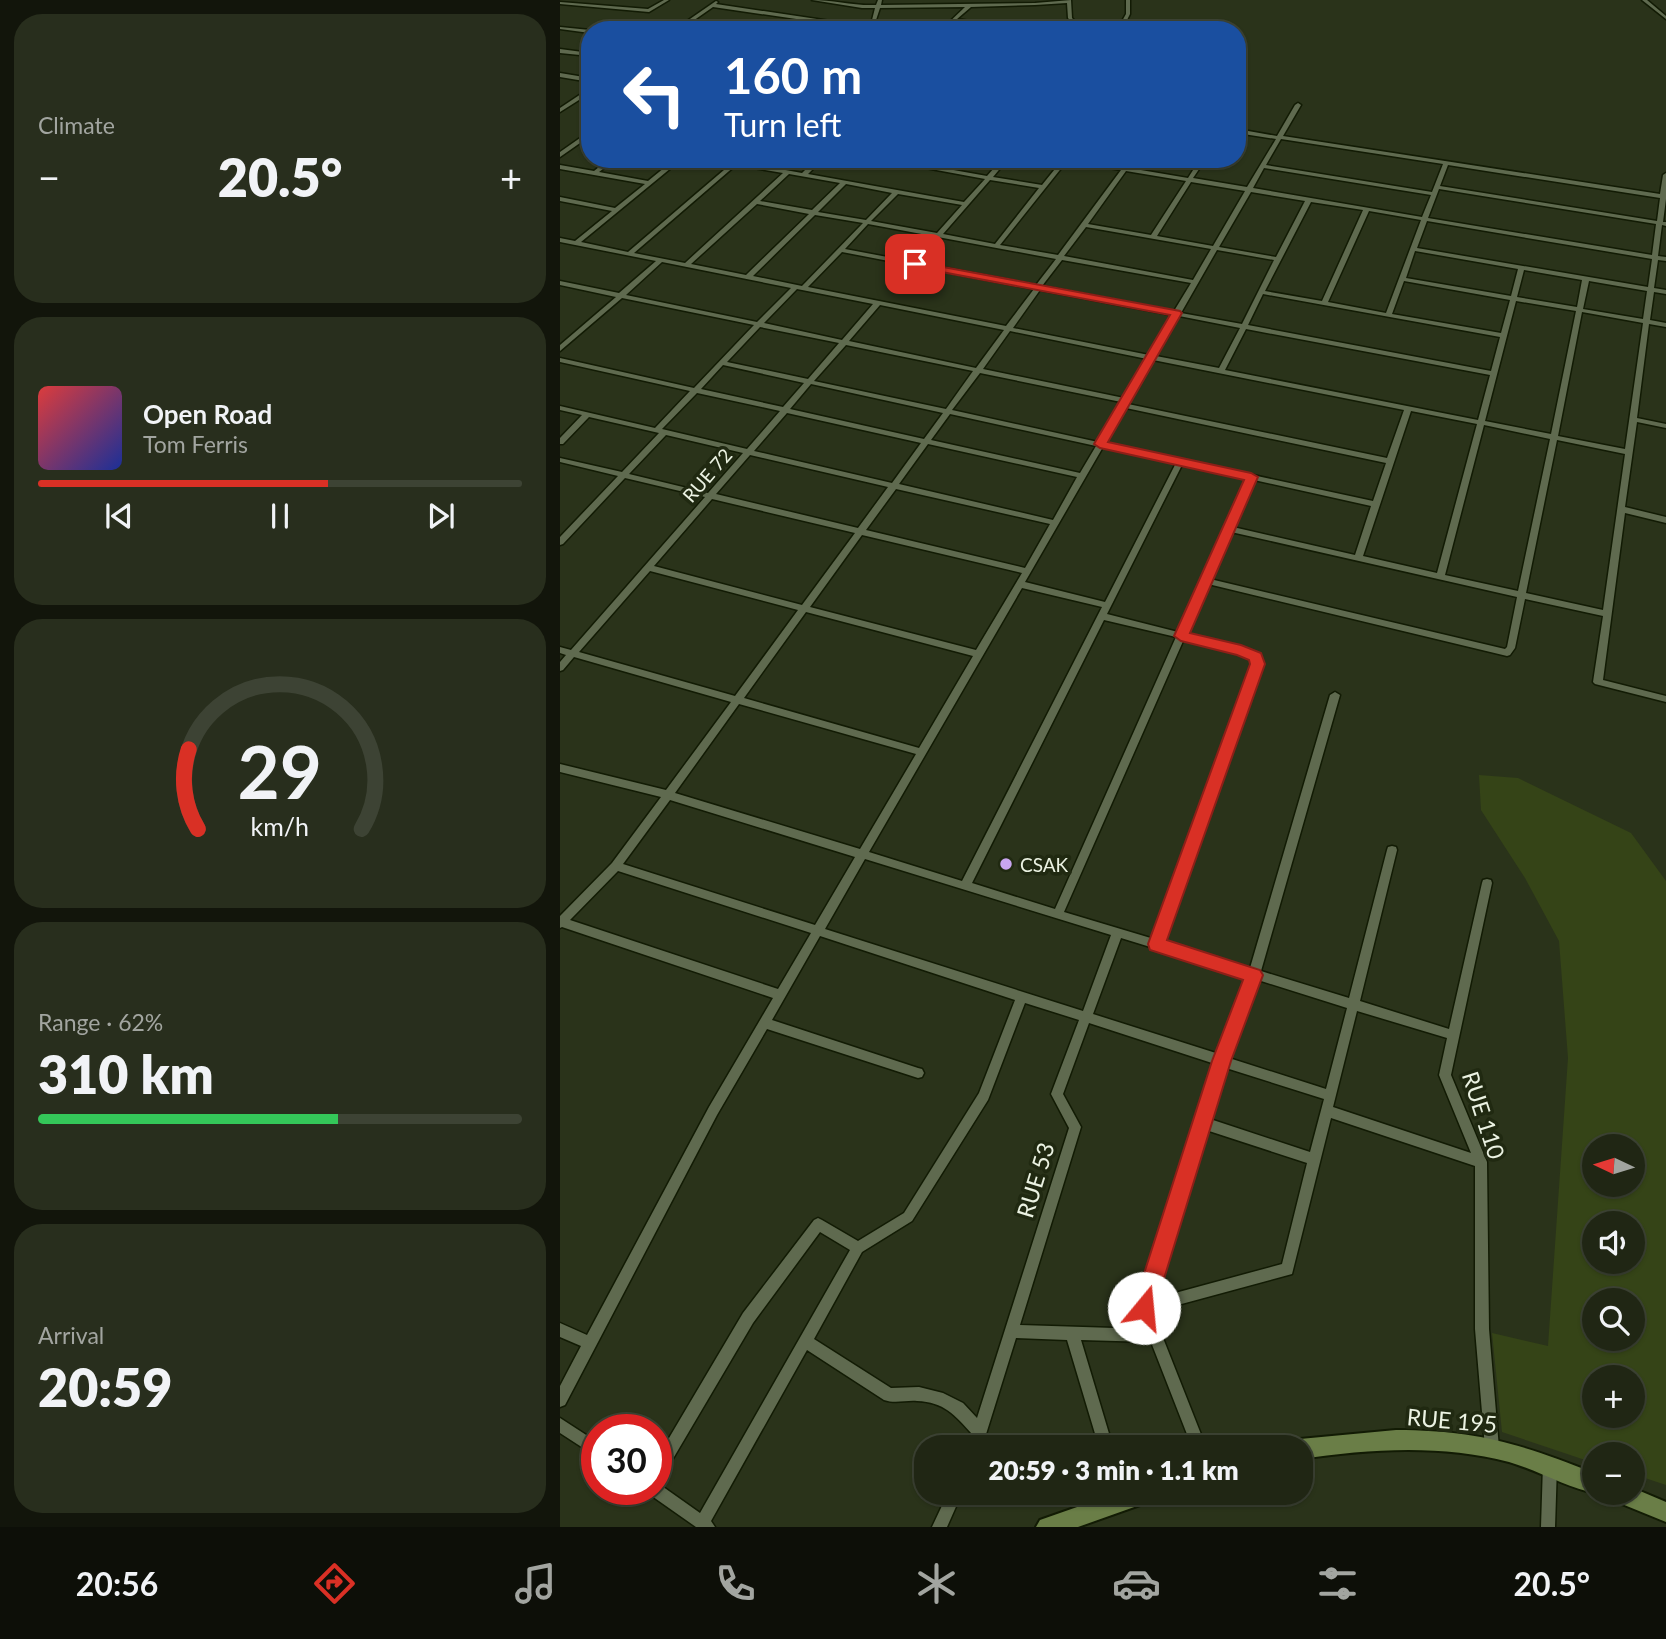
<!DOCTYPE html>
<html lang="en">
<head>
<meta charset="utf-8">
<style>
  body { margin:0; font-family:Lato,sans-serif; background:#282e1d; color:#f1f3f6; height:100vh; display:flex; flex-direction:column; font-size:26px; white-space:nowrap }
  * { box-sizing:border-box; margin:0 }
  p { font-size:23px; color:#a2a5a0 }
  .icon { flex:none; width:38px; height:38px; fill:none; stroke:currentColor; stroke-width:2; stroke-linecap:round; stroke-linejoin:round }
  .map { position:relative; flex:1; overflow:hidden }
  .side { display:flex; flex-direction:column; gap:14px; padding:14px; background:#12150b; width:560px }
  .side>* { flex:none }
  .banner { position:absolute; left:21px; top:21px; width:665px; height:147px; border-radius:28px; box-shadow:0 2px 5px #0004,0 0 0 2px #3d4334; background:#1a4fa0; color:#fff; overflow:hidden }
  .needle { width:46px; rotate:274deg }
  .tools { position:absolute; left:1022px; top:1134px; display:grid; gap:14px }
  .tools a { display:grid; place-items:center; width:63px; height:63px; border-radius:50%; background:#202614; box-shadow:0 2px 5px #0004,0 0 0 2px #3d4334; font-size:35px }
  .speed { position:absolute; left:21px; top:1414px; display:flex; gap:14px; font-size:35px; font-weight:700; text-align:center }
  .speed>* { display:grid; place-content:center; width:91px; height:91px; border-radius:50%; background:#202614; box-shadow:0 2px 5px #0004,0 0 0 2px #3d4334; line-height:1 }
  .speed .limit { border:10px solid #d22; background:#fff; color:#111 }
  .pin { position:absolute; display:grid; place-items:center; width:60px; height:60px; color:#fff; margin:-30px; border-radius:14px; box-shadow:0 4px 10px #0006 }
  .me { position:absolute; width:77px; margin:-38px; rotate:17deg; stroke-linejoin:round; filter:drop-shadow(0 0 5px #0008) }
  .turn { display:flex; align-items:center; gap:24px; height:147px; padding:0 28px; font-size:32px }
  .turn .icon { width:91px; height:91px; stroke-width:2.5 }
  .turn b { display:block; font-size:49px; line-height:60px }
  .big { font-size:52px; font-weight:800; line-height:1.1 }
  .side .widget { flex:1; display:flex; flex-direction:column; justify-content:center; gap:10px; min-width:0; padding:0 24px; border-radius:28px; background:#282e1d }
  .side .dial { align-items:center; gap:0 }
  .dial svg { height:182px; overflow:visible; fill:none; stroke:#3d4334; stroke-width:7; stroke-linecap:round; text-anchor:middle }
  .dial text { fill:#f1f3f6; stroke:none }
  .song { display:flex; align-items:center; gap:21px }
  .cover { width:84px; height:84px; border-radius:10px; background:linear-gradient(135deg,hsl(0 70% 55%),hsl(230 70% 35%)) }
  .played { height:7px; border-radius:4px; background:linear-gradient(90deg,#d93025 60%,#3d4334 60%) }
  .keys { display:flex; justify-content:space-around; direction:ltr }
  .heat { display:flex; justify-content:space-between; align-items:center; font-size:38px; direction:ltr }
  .charge { height:10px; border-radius:5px; background:linear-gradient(90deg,#34c759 62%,#3d4334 0) }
  .trip { position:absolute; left:354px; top:1435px; width:399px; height:70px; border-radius:28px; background:#202614; box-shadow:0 2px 5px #0004,0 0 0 2px #3d4334; font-weight:800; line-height:70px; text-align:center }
  .tabs { display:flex; height:112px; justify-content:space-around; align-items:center; background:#0d0f08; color:#a2a5a0 }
  .tabs .icon { width:49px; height:49px }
  .tabs .active { color:#d93025 }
  .tabs b { font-size:32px; color:#f1f3f6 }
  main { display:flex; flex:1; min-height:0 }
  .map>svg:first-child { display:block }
  .green { fill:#354417; fill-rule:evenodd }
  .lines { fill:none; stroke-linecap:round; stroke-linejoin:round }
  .street-casing { stroke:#121b04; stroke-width:3 }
  .secondary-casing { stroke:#121b04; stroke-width:4 }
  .street { fill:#5f6a4f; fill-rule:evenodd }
  .secondary { fill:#6a7e47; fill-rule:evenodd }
  .route { fill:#d93025; stroke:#8d1f18; stroke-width:2 }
  .poi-dot { fill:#c8a5ef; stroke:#202911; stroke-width:2.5 }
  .labels { text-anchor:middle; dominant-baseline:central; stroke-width:7; stroke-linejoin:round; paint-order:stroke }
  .street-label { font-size:19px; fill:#ebf2e2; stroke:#202911 }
  .poi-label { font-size:19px; fill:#ebf2e2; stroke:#202911; text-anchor:start }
  .near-street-label { font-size:23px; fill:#ebf2e2; stroke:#202911 }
</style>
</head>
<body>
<main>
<section class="side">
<div class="widget"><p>Climate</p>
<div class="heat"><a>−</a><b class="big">20.5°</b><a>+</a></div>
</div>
<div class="widget">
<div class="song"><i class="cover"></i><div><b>Open Road</b><p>Tom Ferris</p></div></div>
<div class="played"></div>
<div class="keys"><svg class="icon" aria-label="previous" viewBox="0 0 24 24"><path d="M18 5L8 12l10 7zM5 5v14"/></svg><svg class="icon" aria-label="pause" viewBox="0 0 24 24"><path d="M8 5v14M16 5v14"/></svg><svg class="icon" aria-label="next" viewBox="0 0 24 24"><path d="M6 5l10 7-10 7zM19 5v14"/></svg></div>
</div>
<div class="widget dial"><svg viewBox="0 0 100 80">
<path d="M14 69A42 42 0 1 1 86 69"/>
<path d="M14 69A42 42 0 0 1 10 34" stroke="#d93025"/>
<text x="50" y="56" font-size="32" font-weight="700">29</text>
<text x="50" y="72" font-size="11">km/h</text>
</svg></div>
<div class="widget"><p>Range · 62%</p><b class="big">310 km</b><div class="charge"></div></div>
<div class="widget"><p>Arrival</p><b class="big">20:59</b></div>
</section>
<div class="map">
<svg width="1106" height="1527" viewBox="0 0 1106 1527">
  <rect width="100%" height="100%" fill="#2a331a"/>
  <path class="green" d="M919,775L958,778L1071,833L1106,881V1485L1073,1474V1454H1034V1463L942,1432L932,1333L988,1346L1008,1058L999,941L965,878L921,810ZM1034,1146H1073V1185H1034ZM1034,1223H1073V1262H1034ZM1034,1300H1073V1339H1034ZM1034,1377H1073V1416H1034Z"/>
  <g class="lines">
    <defs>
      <path id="street" d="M104,0H109L89,12L0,4V2L88,9Z
        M252,0C273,0 294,6 316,5L318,0H322L321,5L475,3L511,0L512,18L523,30H518L508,18L507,3L475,5L411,7L397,19L455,28L457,30L395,22L386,30H381L405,7L320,8L316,20L326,30H312L153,7L120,30H114L156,1L158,2L156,4L317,28L312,20L315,8H302Z
        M566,0H570V14L562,30H557L566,14Z
        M1082,0H1087L1106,16V19Z
        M196,22L208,30H202L195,25L178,26L174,30H169L175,24Z
        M0,27L30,30V33L0,29Z
        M0,49L30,53V56L0,53Z
        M0,73L30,78V82L0,77Z
        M30,88V93L0,112V108Z
        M738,103L741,105L723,136L1100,194L1103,175L1106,173V199L1103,222H1106V226L1102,225L1098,256L1106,257V261L1098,260L1094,288L1106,290V294L1094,292L1090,320L1106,323V327L1089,324L1077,418L1106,424V428L1077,422L1065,507L1106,517V523L1065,513L1043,680L1106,696V702L1035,684L1033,682L1043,616L965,599L955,648L950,655L947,656L648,584L626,634L684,648L698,655L702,664L603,942L690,968L770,695L775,692L780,695L701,971L789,998L827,850L828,847L832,846L836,847L837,850L800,1001L889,1029L922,883L923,880L927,879L931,880L932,883L891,1075L927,1162L929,1329L939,1448L937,1453L932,1455L927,1453L925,1448L915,1329V1166L771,1118L732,1274L592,1312L599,1330L602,1331L604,1336L603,1338L646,1447H632L591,1342L521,1340L553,1447H539L507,1340L456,1338L422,1447H408L412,1434C395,1415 384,1402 357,1401C346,1400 335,1404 324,1400L247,1350L151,1521L155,1527H136L89,1494L87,1489H96V1483L99,1484L140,1513L290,1250L260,1232L193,1323L101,1479L96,1481V1460L183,1313L254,1220L258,1218L262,1220L298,1241L344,1213L419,1093L455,1000L260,936L212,1020L358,1068L362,1069L364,1073L362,1077L358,1078L207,1029L157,1115L5,1405L0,1407V1386L21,1346L0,1337V1323L27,1335L149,1107L213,998L2,927L0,928V916L52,863L101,797L0,772V764L106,790L171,702L14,657L3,670L0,671V662L6,655L0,653V647L11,650L145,497L65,478L3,544L0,545V537L58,476L0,462V458L62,472L99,433L29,417L3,444H0V438L22,415L0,410V406L95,428L130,391L0,362V358L134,388L194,325L62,298L0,351V345L56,297L0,285V281L59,293L96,261L0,242V238L15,241L52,211L0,201V197L55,208L85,184L0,169V165L34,171L49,159H56L39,172L88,181L115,159H122L21,242L68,252L171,164L151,159H165L242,173L256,159H263L248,174L404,202L425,179L317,159H332L427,176L442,159H448L433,177L482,185L503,159H518L563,167L569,159H575L569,168L628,178L640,159H646L633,178L687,187L716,139L677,133V129L717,136L735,105ZM721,139L883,164L872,192L706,165ZM507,161L561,170L498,255L440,245ZM176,165L223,173L125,263L74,253ZM888,165L1100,198L1097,221L880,186ZM704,168L871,195L862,217L693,188ZM566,171L626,181L591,235L528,224ZM229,174L280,183L252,210L200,201ZM430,180L479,188L435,244L383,234ZM631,182L685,191L653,246L597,236ZM286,184L332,193L306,220L258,212ZM879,189L1096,224L1092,255L868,218ZM691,192L745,201L716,257L659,247ZM338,194L402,205L377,233L311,221ZM751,202L803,210L762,301L705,291ZM197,204L249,214L186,275L131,264ZM809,211L861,220L826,313L768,302ZM255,215L303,223L242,286L193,276ZM867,221L1092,259L1088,287L857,248ZM308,224L496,259L476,285L285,249ZM526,227L651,249L633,280L504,256ZM657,250L714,260L682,324L621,313ZM855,251L958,269L951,296L846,278ZM282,252L474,289L446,326L248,287ZM502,260L631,283L614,311L482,286ZM102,262L231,288L197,322L66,295ZM964,270L1022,280L1017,307L957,297ZM844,281L950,300L941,333L832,314ZM1029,281L1087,291L1083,319L1023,309ZM237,289L313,304L282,340L204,323ZM480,290L612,315L589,355L453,328ZM703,294L940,337L931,371L688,325ZM956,301L1016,311L991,434L925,421ZM320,305L444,330L416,368L289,341ZM1022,312L1083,323L1065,449L998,436ZM619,316L680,328L659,368L596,356ZM200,327L279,343L248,379L167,362ZM686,329L930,375L918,420L665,370ZM450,331L587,359L564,398L423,369ZM286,345L413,371L386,409L254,381ZM593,360L844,410L827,458L568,404ZM163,365L244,383L223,407L141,389ZM420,373L561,402L538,442L392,410ZM251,384L383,413L364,439L230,409ZM137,393L220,411L187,449L102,429ZM566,408L826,463L813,501L545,443ZM851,411L917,424L877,573L803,556ZM227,413L361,443L332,483L194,451ZM390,414L536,446L520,473L371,440ZM924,425L990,439L958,591L885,575ZM106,435L183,453L148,493L69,474ZM997,440L1065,454L1043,610L966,593ZM368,444L517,477L493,520L339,484ZM543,447L616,463L545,602L465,582ZM190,455L328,487L298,528L156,494ZM622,465L686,479L618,632L547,614ZM694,480L811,506L795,555L673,527ZM336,489L490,524L465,568L306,530ZM152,499L295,533L242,605L94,566ZM671,532L957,597L947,647L945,649L650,579ZM302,535L462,573L416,650L250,607ZM90,571L238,610L175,696L19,652ZM462,588L542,607L402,881L309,852ZM246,612L413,656L359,748L184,698ZM544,620L616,637L495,909L412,883ZM624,639L679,653L691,659L694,664L594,939L504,912ZM179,704L356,754L300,849L115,793ZM110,800L295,857L255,925L63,864ZM305,859L551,935L523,1011L265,929ZM58,871L251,933L218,989L10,920ZM561,938L688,977L659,1054L533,1014ZM698,980L787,1008L766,1089L669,1058ZM465,1003L519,1020L491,1094L509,1128L417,1418L403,1403L383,1393L359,1387L331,1388L254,1339L302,1252L352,1221L428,1100ZM797,1011L887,1038L879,1075L911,1153L773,1107ZM529,1023L655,1064L577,1308L586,1329L460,1325L521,1127L503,1094ZM666,1068L764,1099L750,1152L650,1119ZM646,1130L747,1163L722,1264L593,1299Z
        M30,131V136L0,157V152Z
        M0,1418L37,1442V1457L0,1433Z
        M990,1458L995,1460L997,1465L995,1527H981L983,1465L985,1460Z
        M388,1493H402L387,1527H372Z"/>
      <path id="secondary" d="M836,1430C915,1430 962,1444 1034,1473L1035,1493C1010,1489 977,1470 949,1462C881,1444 809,1449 740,1459V1447H731L733,1442L740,1439Z
        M1073,1488L1106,1502V1522L1052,1500L1049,1493H1073Z
        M557,1493H597L594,1500L518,1527H476L480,1520Z"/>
    </defs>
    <use href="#street" class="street-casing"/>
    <use href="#secondary" class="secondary-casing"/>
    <use href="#street" class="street"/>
    <use href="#secondary" class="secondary"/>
  </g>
  <path class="route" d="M351,261L620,311L622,313L548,442L691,473L698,477L630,633L681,645L701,653L705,664L607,940L700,970L703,975L671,1061L595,1308L592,1316L584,1319L577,1316L573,1308L652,1061L683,980L590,950L588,944L690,664L689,660L677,655L621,641L614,636L684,480L540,448L534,444L610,315L355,267L350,264Z"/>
  <circle class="poi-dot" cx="446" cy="864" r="7"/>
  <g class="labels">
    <g class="street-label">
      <text transform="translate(147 475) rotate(-49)">RUE 72</text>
    </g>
    <g class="poi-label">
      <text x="460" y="864">CSAK</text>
    </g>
    <g class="near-street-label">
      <text transform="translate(924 1115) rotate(72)">RUE 110</text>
      <text transform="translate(475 1180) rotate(-73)">RUE 53</text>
      <text transform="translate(892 1420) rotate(5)">RUE 195</text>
    </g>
  </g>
</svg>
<div class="tools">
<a><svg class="needle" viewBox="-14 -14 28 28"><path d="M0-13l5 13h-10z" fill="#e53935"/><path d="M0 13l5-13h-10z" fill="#a2a5a0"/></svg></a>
<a><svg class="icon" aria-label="sound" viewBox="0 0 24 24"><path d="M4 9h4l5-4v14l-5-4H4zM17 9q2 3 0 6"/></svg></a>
<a><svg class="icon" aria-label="search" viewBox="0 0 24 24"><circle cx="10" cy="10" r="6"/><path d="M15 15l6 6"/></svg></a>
<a>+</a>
<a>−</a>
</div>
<div class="speed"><div class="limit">30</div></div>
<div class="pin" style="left:355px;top:264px;background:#d93025"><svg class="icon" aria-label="arrive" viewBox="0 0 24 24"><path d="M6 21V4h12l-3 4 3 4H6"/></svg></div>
<svg class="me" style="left:584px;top:1308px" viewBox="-20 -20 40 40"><circle r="19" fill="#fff"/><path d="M0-13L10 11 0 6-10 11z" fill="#d93025"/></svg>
<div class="trip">20:59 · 3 min · 1.1 km</div>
<div class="banner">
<div class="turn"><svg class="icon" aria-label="left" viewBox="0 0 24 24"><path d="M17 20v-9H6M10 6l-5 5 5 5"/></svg><div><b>160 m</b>Turn left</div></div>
</div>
</div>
</main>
<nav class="tabs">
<b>20:56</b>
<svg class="icon active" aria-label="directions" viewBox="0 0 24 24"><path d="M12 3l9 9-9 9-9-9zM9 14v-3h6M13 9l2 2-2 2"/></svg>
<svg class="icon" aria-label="music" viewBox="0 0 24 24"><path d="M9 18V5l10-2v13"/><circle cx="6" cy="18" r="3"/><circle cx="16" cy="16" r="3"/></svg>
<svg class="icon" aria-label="phone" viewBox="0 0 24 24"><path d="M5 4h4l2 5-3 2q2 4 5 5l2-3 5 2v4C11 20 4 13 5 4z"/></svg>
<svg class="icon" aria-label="climate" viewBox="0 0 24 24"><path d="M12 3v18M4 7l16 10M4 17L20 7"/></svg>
<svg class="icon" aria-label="car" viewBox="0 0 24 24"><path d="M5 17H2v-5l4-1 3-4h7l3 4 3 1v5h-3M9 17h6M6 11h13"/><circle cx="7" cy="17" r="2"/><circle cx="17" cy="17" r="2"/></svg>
<svg class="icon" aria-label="filters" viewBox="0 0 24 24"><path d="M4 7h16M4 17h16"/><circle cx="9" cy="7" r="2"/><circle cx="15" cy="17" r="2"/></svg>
<b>20.5°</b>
</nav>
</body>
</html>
